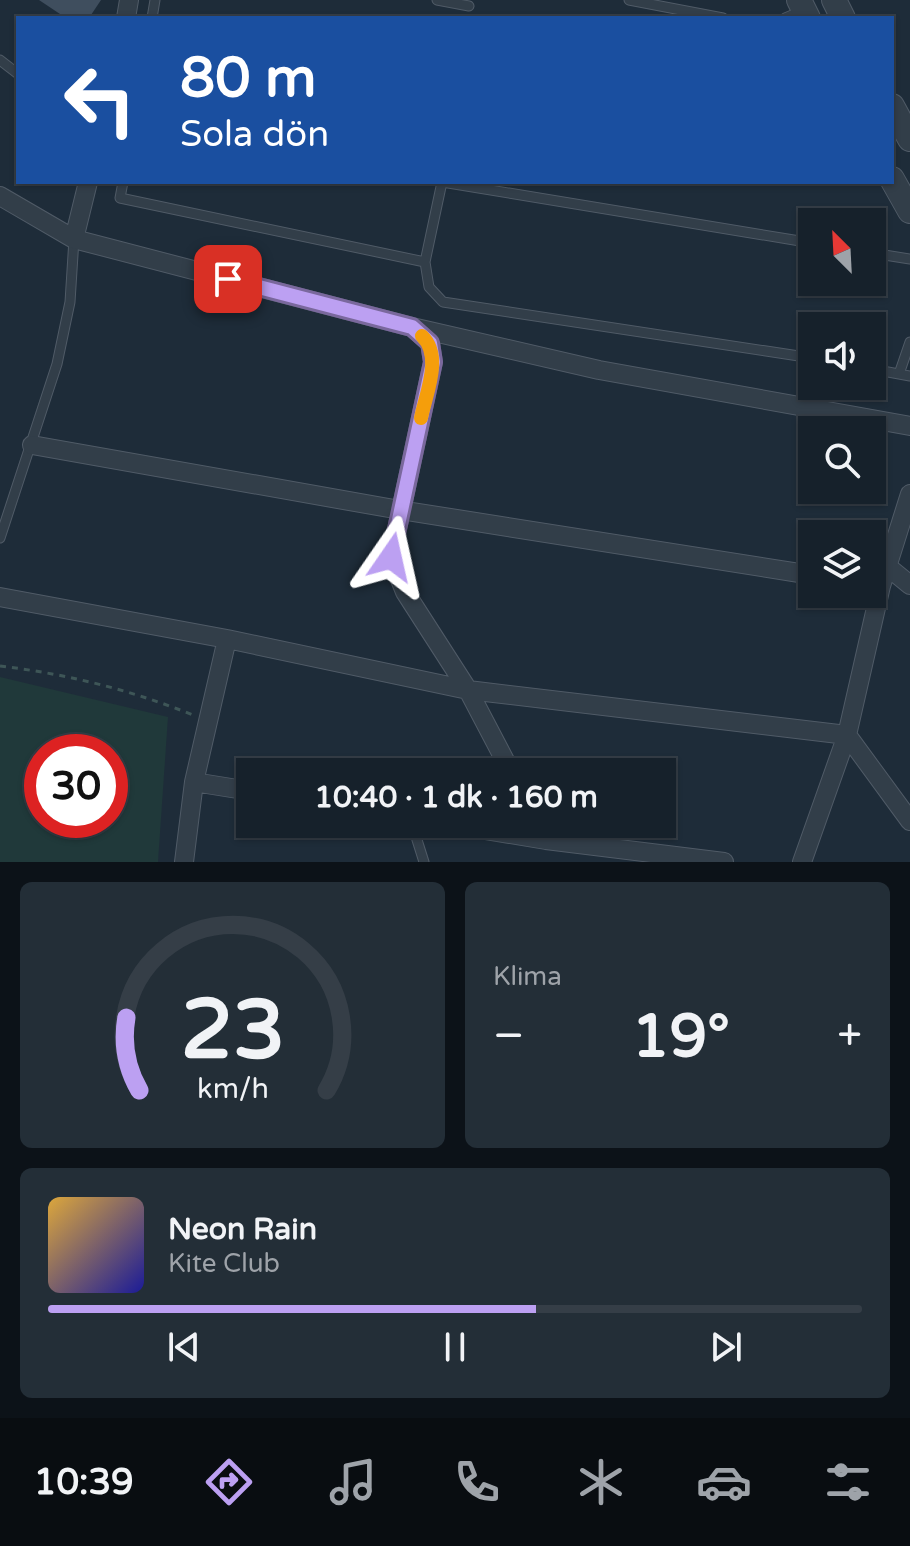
<!DOCTYPE html>
<html lang="tr">
<head>
<meta charset="utf-8">
<style>
  body { margin:0; font-family:"Varela Round",sans-serif; background:#232e37; color:#f1f3f6; height:100vh; display:flex; flex-direction:column; font-size:30px; white-space:nowrap }
  * { box-sizing:border-box; margin:0 }
  p { font-size:26px; color:#9ea3a9 }
  .icon { flex:none; width:44px; height:44px; fill:none; stroke:currentColor; stroke-width:2; stroke-linecap:round; stroke-linejoin:round }
  .map { position:relative; height:862px; overflow:hidden }
  .sheet { display:flex; flex-direction:column; gap:20px; padding:20px; background:#0c1218; flex:1 }
  .sheet>* { flex:none }
  .guide { position:absolute; left:16px; top:16px; width:878px; height:168px; border-radius:0px; box-shadow:0 2px 6px #0004,0 0 0 2px #353e47; background:#1a4fa0; color:#fff; overflow:hidden }
  .needle { width:52px; rotate:336deg }
  .tools { position:absolute; left:798px; top:208px; display:grid; gap:16px }
  .tools a { display:grid; place-items:center; width:88px; height:88px; border-radius:0px; background:#16212b; box-shadow:0 2px 6px #0004,0 0 0 2px #353e47; font-size:40px }
  .speed { position:absolute; left:24px; top:734px; display:flex; gap:16px; font-size:40px; font-weight:700; text-align:center }
  .speed>* { display:grid; place-content:center; width:104px; height:104px; border-radius:50%; background:#16212b; box-shadow:0 2px 6px #0004,0 0 0 2px #353e47; line-height:1 }
  .speed .limit { border:12px solid #d22; background:#fff; color:#111 }
  .pin { position:absolute; display:grid; place-items:center; width:68px; height:68px; color:#fff; margin:-34px; border-radius:16px; box-shadow:0 4px 12px #0006 }
  .me { position:absolute; width:88px; margin:-44px; rotate:11deg; stroke-linejoin:round; filter:drop-shadow(0 0 6px #0008) }
  .turn { display:flex; align-items:center; gap:28px; height:168px; padding:0 32px; font-size:36px }
  .turn .icon { width:104px; height:104px; stroke-width:2.5 }
  .turn b { display:block; font-size:56px; line-height:68px }
  .big { font-size:60px; font-weight:800; line-height:1.1 }
  .sheet .card { flex:1; display:flex; flex-direction:column; justify-content:center; gap:12px; min-width:0; padding:0 28px; border-radius:12px; background:#232e37 }
  .sheet .dial { align-items:center; gap:0 }
  .dial svg { height:208px; overflow:visible; fill:none; stroke:#353e47; stroke-width:7; stroke-linecap:round; text-anchor:middle }
  .dial text { fill:#f1f3f6; stroke:none }
  .song { display:flex; align-items:center; gap:24px }
  .cover { width:96px; height:96px; border-radius:12px; background:linear-gradient(135deg,hsl(40 70% 55%),hsl(240 70% 35%)) }
  .played { height:8px; border-radius:4px; background:linear-gradient(90deg,#bca0f2 60%,#353e47 60%) }
  .keys { display:flex; justify-content:space-around; direction:ltr }
  .heat { display:flex; justify-content:space-between; align-items:center; font-size:44px; direction:ltr }
  .sheet .tiles { flex:1; display:grid; gap:20px; grid-template-columns:1fr 1fr }
  .card:last-child { grid-column:span 2 }
  .trip { position:absolute; left:236px; top:758px; width:440px; height:80px; border-radius:0px; background:#16212b; box-shadow:0 2px 6px #0004,0 0 0 2px #353e47; font-weight:800; line-height:80px; text-align:center }
  .tab-bar { display:flex; height:128px; justify-content:space-around; align-items:center; background:#090d11; color:#9ea3a9 }
  .tab-bar .icon { width:56px; height:56px }
  .tab-bar .selected { color:#bca0f2 }
  .tab-bar b { font-size:36px; color:#f1f3f6 }
  .map>svg:first-child { display:block }
  .green { fill:#20393a; fill-rule:evenodd }
  .building { fill:#3f4e5e }
  .lines { fill:none; stroke-linecap:round; stroke-linejoin:round }
  .service-casing { stroke:#505b67; stroke-width:11 }
  .minor-casing { stroke:#505b67; stroke-width:20 }
  .tertiary-casing { stroke:#505b67; stroke-width:26 }
  .path { stroke:#3e5657; stroke-width:3; stroke-dasharray:6 6; stroke-linecap:butt }
  .service { stroke:#323e49; stroke-width:9 }
  .minor { stroke:#323e49; stroke-width:18 }
  .tertiary { stroke:#323e49; stroke-width:24 }
  .route-casing { stroke:#7a689d; stroke-width:20 }
  .route { stroke:#bca0f2; stroke-width:14 }
  .slow { stroke:#f59e0b; stroke-width:14 }
</style>
</head>
<body>
<div class="map">
<svg width="910" height="862" viewBox="0 0 910 862">
  <rect width="100%" height="100%" fill="#1e2c39"/>
  <path class="green" d="M0,677L168,717L158,862H0ZM42,752H110V820H42Z"/>
  <path class="building" d="M39,0H101L89,18H66Z"/>
  <g class="lines">
    <defs>
      <path id="service" d="M437,0L469,6
        M629,0L723,18
        M152,18L155,0
        M785,18L804,10
        M0,60L18,74
        M123,182L120,198L425,262
        M812,243L442,182L425,262L429,287L443,302L812,358
        M872,253L910,259
        M872,369L910,376
        M899,374L910,342
        M0,538L57,364L70,302L74,239
        M412,824L424,862"/>
      <path id="minor" d="M126,18L129,0
        M0,196L74,239L412,327L599,370L910,426
        M74,239L88,182
        M414,329L430,343L433,362L391,557L405,592L468,690L511,772
        M32,445L400,510L812,575
        M888,567L910,585
        M872,585L881,586L910,494
        M0,597L227,639L468,690L847,735L910,821
        M194,782L250,791
        M449,824L546,840L724,862
        M184,862L194,782L227,639
        M802,862L847,735L881,586"/>
      <path id="tertiary" d="M799,0L808,18
        M834,0L843,18
        M892,106L910,139
        M892,179L910,211"/>
    </defs>
    <use href="#service" class="service-casing"/>
    <use href="#minor" class="minor-casing"/>
    <use href="#tertiary" class="tertiary-casing"/>
    <path class="path" d="M0,666C67,674 131,690 193,715"/>
    <use href="#service" class="service"/>
    <use href="#minor" class="minor"/>
    <use href="#tertiary" class="tertiary"/>
  </g>
  <g class="lines">
    <defs>
      <path id="route" d="M228,279L412,327L430,343L433,362L391,557"/>
    </defs>
    <use href="#route" class="route-casing"/>
    <use href="#route" class="route"/>
    <path class="slow" d="M421,418C426,393 443,356 422,336"/>
  </g>
</svg>
<div class="tools">
<a><svg class="needle" viewBox="-14 -14 28 28"><path d="M0-13l5 13h-10z" fill="#e53935"/><path d="M0 13l5-13h-10z" fill="#9ea3a9"/></svg></a>
<a><svg class="icon" aria-label="sound" viewBox="0 0 24 24"><path d="M4 9h4l5-4v14l-5-4H4zM17 9q2 3 0 6"/></svg></a>
<a><svg class="icon" aria-label="search" viewBox="0 0 24 24"><circle cx="10" cy="10" r="6"/><path d="M15 15l6 6"/></svg></a>
<a><svg class="icon" aria-label="layers" viewBox="0 0 24 24"><path d="M12 4l9 5-9 5-9-5zM3 14l9 5 9-5"/></svg></a>
</div>
<div class="speed"><div class="limit">30</div></div>
<div class="pin" style="left:228px;top:279px;background:#d93025"><svg class="icon" aria-label="arrive" viewBox="0 0 24 24"><path d="M6 21V4h12l-3 4 3 4H6"/></svg></div>
<svg class="me" style="left:391px;top:557px" viewBox="-20 -20 40 40"><path d="M0-17L14 15 0 8-14 15z" fill="#bca0f2" stroke="#fff" stroke-width="4"/></svg>
<div class="trip">10:40 · 1 dk · 160 m</div>
<div class="guide">
<div class="turn"><svg class="icon" aria-label="left" viewBox="0 0 24 24"><path d="M17 20v-9H6M10 6l-5 5 5 5"/></svg><div><b>80 m</b>Sola dön</div></div>
</div>
</div>
<section class="sheet">
<div class="tiles">
<div class="card dial"><svg viewBox="0 0 100 80">
<path d="M14 69A42 42 0 1 1 86 69"/>
<path d="M14 69A42 42 0 0 1 9 41" stroke="#bca0f2"/>
<text x="50" y="56" font-size="32" font-weight="700">23</text>
<text x="50" y="72" font-size="11">km/h</text>
</svg></div>
<div class="card"><p>Klima</p>
<div class="heat"><a>−</a><b class="big">19°</b><a>+</a></div>
</div>
<div class="card">
<div class="song"><i class="cover"></i><div><b>Neon Rain</b><p>Kite Club</p></div></div>
<div class="played"></div>
<div class="keys"><svg class="icon" aria-label="previous" viewBox="0 0 24 24"><path d="M18 5L8 12l10 7zM5 5v14"/></svg><svg class="icon" aria-label="pause" viewBox="0 0 24 24"><path d="M8 5v14M16 5v14"/></svg><svg class="icon" aria-label="next" viewBox="0 0 24 24"><path d="M6 5l10 7-10 7zM19 5v14"/></svg></div>
</div>
</div>
</section>
<nav class="tab-bar">
<b>10:39</b>
<svg class="icon selected" aria-label="directions" viewBox="0 0 24 24"><path d="M12 3l9 9-9 9-9-9zM9 14v-3h6M13 9l2 2-2 2"/></svg>
<svg class="icon" aria-label="music" viewBox="0 0 24 24"><path d="M9 18V5l10-2v13"/><circle cx="6" cy="18" r="3"/><circle cx="16" cy="16" r="3"/></svg>
<svg class="icon" aria-label="phone" viewBox="0 0 24 24"><path d="M5 4h4l2 5-3 2q2 4 5 5l2-3 5 2v4C11 20 4 13 5 4z"/></svg>
<svg class="icon" aria-label="climate" viewBox="0 0 24 24"><path d="M12 3v18M4 7l16 10M4 17L20 7"/></svg>
<svg class="icon" aria-label="car" viewBox="0 0 24 24"><path d="M5 17H2v-5l4-1 3-4h7l3 4 3 1v5h-3M9 17h6M6 11h13"/><circle cx="7" cy="17" r="2"/><circle cx="17" cy="17" r="2"/></svg>
<svg class="icon" aria-label="filters" viewBox="0 0 24 24"><path d="M4 7h16M4 17h16"/><circle cx="9" cy="7" r="2"/><circle cx="15" cy="17" r="2"/></svg>
</nav>
</body>
</html>
